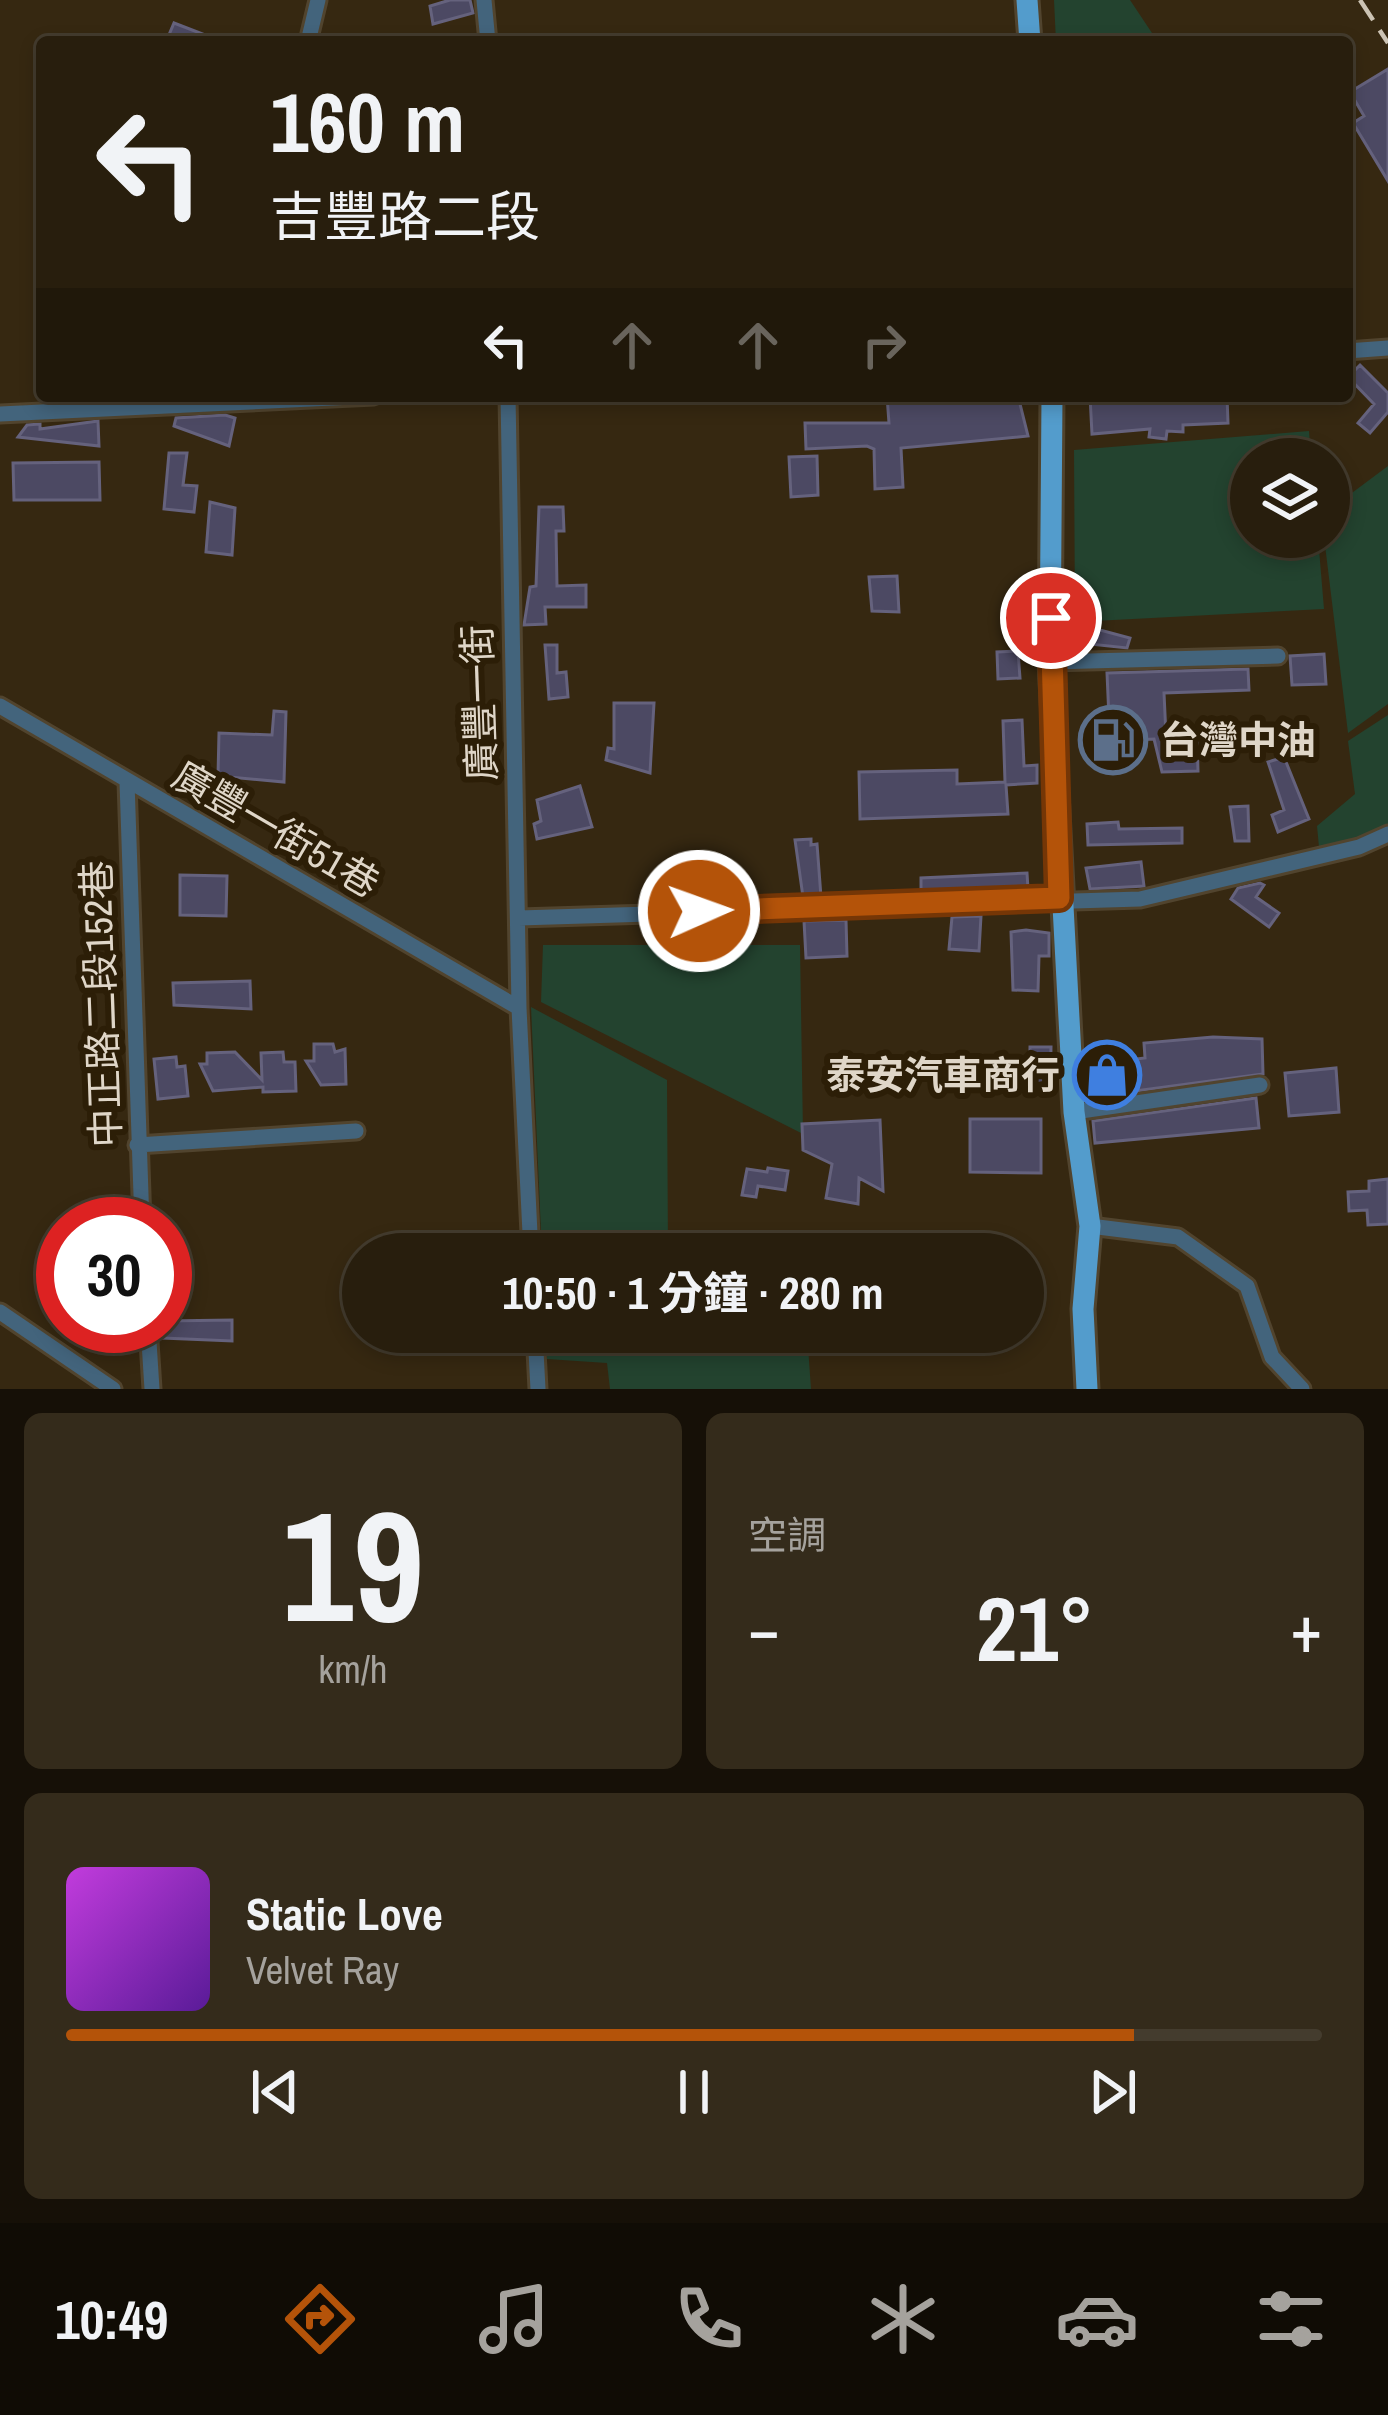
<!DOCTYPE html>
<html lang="zh-TW">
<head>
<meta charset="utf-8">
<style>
  body { margin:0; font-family:"Archivo Narrow","Noto Sans TC",sans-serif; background:#342b1b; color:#f1f3f6; height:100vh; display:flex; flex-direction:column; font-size:45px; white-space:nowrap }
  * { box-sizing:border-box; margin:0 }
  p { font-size:39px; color:#a5a29d }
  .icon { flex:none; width:66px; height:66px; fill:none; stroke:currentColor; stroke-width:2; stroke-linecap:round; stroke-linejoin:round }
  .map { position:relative; height:1389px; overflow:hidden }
  .drawer { display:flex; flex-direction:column; gap:24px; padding:24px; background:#161007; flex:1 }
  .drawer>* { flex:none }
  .guide { position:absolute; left:36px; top:36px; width:1317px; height:366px; border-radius:12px; box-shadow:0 6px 18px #0003,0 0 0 3px #443c2e; background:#281e0d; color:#f1f3f6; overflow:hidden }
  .tools { position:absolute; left:1230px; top:438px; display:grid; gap:24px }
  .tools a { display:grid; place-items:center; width:120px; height:120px; border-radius:50%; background:#281e0d; box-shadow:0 6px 18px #0003,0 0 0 3px #443c2e; font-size:60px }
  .speed { position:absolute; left:36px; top:1197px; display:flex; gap:24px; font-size:60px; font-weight:700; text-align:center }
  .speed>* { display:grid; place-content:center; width:156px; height:156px; border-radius:50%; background:#281e0d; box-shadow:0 6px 18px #0003,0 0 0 3px #443c2e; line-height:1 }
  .speed .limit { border:18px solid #d22; background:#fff; color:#111 }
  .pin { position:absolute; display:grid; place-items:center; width:102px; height:102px; color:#fff; margin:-51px; border:6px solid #fff; border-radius:50%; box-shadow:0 3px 12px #0007 }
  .me { position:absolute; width:132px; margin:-66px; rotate:88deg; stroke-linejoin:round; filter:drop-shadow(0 0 9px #0008) }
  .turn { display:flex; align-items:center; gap:42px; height:252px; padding:0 36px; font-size:54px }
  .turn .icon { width:156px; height:156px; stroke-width:2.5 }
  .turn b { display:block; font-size:84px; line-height:102px }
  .lanes { display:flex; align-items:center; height:114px; padding:0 36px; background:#0003; justify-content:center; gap:60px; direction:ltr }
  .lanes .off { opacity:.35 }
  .big { font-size:90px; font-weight:700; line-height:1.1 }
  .drawer .tile { flex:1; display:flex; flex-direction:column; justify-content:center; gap:18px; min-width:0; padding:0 42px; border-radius:18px; background:#342b1b }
  .drawer .dial { align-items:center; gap:0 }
  .dial b { font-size:156px; line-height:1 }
  .song { display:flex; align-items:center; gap:36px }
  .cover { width:144px; height:144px; border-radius:18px; background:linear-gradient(135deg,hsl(290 70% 55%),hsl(270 70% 35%)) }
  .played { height:12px; border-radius:6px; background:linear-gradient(90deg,#b45309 85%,#443c2e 85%) }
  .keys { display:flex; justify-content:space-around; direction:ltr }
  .heat { display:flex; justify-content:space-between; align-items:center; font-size:66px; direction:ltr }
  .drawer .tiles { flex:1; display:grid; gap:24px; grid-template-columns:1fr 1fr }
  .tile:last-child { grid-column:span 2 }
  .trip { position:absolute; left:342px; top:1233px; width:702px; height:120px; border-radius:60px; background:#281e0d; box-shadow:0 6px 18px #0003,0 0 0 3px #443c2e; font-weight:700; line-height:120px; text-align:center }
  .dock { display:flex; height:192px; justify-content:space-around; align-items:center; background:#100c05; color:#a5a29d }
  .dock .icon { width:84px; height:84px }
  .dock .current { color:#b45309 }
  .dock b { font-size:54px; color:#f1f3f6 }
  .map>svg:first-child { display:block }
  .green { fill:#23432f }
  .building { fill:#4c4963; stroke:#65627d; stroke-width:3 }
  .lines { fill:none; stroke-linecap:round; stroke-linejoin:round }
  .minor-casing { stroke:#51442e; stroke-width:21 }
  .major-casing { stroke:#51442e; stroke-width:27 }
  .minor { stroke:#43647c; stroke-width:15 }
  .major { stroke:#539ccc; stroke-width:21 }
  .rail { stroke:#ccc3b4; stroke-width:4.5; stroke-dasharray:24 12; stroke-linecap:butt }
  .route-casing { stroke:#753606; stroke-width:30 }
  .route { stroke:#b45309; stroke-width:21 }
  .labels { text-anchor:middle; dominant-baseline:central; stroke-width:12; stroke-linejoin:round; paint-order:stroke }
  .street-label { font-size:39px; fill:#dfd6c8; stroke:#2c1e07 }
  .poi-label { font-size:39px; font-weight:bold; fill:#dfd6c8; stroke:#2c1e07; text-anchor:start }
</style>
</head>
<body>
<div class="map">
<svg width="1388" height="1389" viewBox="0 0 1388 1389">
  <rect width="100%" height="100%" fill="#362811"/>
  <path class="green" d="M1054,0H1130L1158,42H1056Z
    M1309,431L1311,459H1251V537H1318L1324,609L1075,622L1074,450Z
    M1388,466V704L1348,733L1324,537H1329V510Z
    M1388,715V829L1356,843L1319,847L1317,826L1355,794L1348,741Z
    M543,945H800L803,1134L541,1002Z
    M531,1007L667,1080L668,1254H542Z
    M546,1332H807L811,1389H610L607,1363L547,1359Z"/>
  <path class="building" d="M450,0H470L473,13L433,24L430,6Z
    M174,23L221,41L220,42H166Z
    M1388,69V181L1353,123L1364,116L1350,92Z
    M1360,365L1388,393V412L1370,433L1358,423L1374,404L1348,377Z
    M887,396H1018L1028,436L901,448L903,487L875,489L874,449L867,446L806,449L805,423H889Z
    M1090,396H1227L1228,423L1183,425V432L1167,431L1166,439L1149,437L1150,429L1092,434Z
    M225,415L235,418L229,446L174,426L176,418Z
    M98,421L99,446L18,437L27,425L40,424V429Z
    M169,453H187L183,485L197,486L194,512L164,509Z
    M817,456L818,495L791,497L789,457Z
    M99,462L100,500H14L13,463Z
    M210,502L235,508L232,555L206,552Z
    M539,507H563L564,531H556L557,586L586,585V607H545L546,624L524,625L530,587L536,586Z
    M897,576L899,612L872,611L869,577Z
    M1085,626L1130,638L1127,648L1080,643Z
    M545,645H557V673L566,672L568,697L549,699Z
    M1018,651L1020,678L998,679L997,652Z
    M1324,654L1326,684L1292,685L1290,656Z
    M1248,669L1249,690L1164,693L1166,736L1197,735L1198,771L1162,772L1154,739L1110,741L1107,673Z
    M614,703H654L650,773L606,760L608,748L614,749Z
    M274,711L286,712L284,782L218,776L219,733L272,735Z
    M1022,720L1024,766L1037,765V783L1006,785L1008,814L860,819L859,772L957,770V784L1005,782L1003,721Z
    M1284,757L1309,819L1278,832L1272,815L1284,810L1268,762Z
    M580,786L592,827L537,839L534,824L541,821L537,800Z
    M1248,806L1249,841H1235L1230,807Z
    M1118,822L1119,829L1182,828V843L1088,845L1087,824Z
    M811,839V845L817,844L821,897H803L795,840Z
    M1141,862L1144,886L1090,889L1086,868Z
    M1027,873L1028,889L921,894V878Z
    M180,875L227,876L226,916L180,915Z
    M1260,883L1264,885L1256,897L1279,913L1269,927L1231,899L1238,888Z
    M981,916L979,951L949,949L952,917Z
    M846,920L847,956L806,958L804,921Z
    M1026,930L1049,933V956H1039L1038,991L1013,990L1011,932Z
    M250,981L251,1009L174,1005L173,983Z
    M1213,1037L1262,1039L1263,1074L1135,1091L1134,1086L1122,1087L1119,1061L1145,1058L1144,1043Z
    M314,1044H333L335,1052L345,1049L346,1084L321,1085L306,1061H314Z
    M1030,1047H1051L1050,1093H1029Z
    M235,1052L262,1080L261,1053L283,1052L284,1062H295L296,1091L263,1092V1087L213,1091L200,1064H207V1053Z
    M176,1057L177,1067L185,1066L188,1096L158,1099L154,1059Z
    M1336,1068L1339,1112L1289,1116L1285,1073Z
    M1256,1098L1259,1128L1095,1143L1093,1121Z
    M970,1119H1041V1173L970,1172Z
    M880,1120L883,1191L859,1178L858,1204L826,1198L832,1164L803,1150L802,1124Z
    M768,1168L788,1171L785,1190L758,1186L756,1197L742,1195L747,1169L767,1172Z
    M1388,1179V1224L1368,1225L1367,1210L1349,1211L1348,1192L1369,1191V1181Z
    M63,1232V1269L50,1270L49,1233Z
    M232,1320V1341L163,1338L165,1321Z"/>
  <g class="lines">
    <defs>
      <path id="minor" d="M484,0L488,42
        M308,42L318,0
        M1347,351L1388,348
        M508,396L519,1008L531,1254
        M0,414L374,396
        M1050,662L1278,656
        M0,706L519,1008
        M127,782L142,1224
        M519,918L1140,899L1359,847L1388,834
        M1074,1112L1260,1085
        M137,1145L356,1131
        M1090,1226L1178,1237L1247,1286L1272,1357L1302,1389
        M0,1312L113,1389
        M148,1326L152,1389
        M535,1332L538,1389"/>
      <path id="major" d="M1027,0L1030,42
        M1052,396L1050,662L1074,1112L1090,1226L1083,1309L1087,1389"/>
    </defs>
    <use href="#minor" class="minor-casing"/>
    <use href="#major" class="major-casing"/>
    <use href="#minor" class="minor"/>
    <use href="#major" class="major"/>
    <path class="rail" d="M1360,0L1388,43"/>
  </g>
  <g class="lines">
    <defs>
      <path id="route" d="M699,911L1059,898L1051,618"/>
    </defs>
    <use href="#route" class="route-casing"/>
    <use href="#route" class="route"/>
  </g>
  <defs>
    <symbol id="fuel-ring" viewBox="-11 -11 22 22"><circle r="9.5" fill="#2c1e07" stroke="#5c6f8a" stroke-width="1.5"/><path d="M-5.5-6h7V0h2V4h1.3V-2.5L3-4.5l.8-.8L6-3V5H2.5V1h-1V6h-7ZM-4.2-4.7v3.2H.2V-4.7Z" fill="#5c6f8a"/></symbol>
    <symbol id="shop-ring" viewBox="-11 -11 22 22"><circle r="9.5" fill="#2c1e07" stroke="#3f7fe0" stroke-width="1.5"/><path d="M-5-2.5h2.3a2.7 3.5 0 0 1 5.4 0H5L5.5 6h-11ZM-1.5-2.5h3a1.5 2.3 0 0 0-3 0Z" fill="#3f7fe0"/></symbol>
  </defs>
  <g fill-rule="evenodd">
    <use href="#fuel-ring" x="1075" y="702" width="76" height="76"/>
    <use href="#shop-ring" x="1069" y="1037" width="76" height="76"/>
  </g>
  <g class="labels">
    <g class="street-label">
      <text transform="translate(479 703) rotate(-92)">廣豐一街</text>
      <text transform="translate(276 829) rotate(30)">廣豐一街51巷</text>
      <text transform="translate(101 1004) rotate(-92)">中正路二段152巷</text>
    </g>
    <g class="poi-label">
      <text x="1160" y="740">台灣中油</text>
      <text x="1060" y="1075" text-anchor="end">泰安汽車商行</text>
    </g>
  </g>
</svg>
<div class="tools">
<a><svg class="icon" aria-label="layers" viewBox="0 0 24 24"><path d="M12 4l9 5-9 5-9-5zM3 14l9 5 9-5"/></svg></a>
</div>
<div class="speed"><div class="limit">30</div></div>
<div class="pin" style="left:1051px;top:618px;background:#d93025"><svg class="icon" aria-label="arrive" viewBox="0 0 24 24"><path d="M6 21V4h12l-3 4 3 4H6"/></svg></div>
<svg class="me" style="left:699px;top:911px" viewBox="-20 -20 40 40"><circle r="17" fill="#b45309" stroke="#fff" stroke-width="3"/><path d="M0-11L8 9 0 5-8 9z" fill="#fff"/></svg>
<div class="trip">10:50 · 1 分鐘 · 280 m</div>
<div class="guide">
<div class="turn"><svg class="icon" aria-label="left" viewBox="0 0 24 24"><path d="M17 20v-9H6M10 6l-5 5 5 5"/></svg><div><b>160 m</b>吉豐路二段</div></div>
<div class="lanes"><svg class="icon" aria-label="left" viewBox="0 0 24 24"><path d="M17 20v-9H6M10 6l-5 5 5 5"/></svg><svg class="icon off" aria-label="ahead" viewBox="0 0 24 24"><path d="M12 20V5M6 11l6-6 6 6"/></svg><svg class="icon off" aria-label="ahead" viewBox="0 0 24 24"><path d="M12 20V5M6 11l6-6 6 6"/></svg><svg class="icon off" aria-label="right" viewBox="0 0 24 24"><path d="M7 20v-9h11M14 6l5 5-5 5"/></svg></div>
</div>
</div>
<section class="drawer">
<div class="tiles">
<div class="tile dial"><b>19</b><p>km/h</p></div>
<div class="tile"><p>空調</p>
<div class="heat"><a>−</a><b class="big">21°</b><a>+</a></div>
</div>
<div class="tile">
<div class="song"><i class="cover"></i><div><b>Static Love</b><p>Velvet Ray</p></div></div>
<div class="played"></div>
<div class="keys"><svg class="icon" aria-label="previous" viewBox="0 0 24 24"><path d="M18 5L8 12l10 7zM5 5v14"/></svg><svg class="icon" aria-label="pause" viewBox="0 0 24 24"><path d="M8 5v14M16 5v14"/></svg><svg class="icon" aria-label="next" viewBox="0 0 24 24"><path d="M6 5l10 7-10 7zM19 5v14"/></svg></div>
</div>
</div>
</section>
<nav class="dock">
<b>10:49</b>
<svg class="icon current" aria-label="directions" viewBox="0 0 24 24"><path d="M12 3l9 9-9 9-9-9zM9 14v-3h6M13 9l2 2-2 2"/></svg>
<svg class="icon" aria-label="music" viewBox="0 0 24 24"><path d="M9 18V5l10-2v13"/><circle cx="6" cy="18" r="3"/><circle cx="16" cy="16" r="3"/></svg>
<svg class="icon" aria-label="phone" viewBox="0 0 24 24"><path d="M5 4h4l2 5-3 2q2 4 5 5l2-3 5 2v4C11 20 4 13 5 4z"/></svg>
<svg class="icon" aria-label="climate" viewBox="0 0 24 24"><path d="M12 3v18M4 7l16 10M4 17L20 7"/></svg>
<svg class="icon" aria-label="car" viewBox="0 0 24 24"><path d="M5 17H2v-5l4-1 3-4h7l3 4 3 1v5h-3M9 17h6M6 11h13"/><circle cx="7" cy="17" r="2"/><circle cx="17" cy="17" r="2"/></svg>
<svg class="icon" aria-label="filters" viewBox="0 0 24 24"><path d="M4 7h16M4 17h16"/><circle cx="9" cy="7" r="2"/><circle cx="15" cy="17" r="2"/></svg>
</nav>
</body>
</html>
